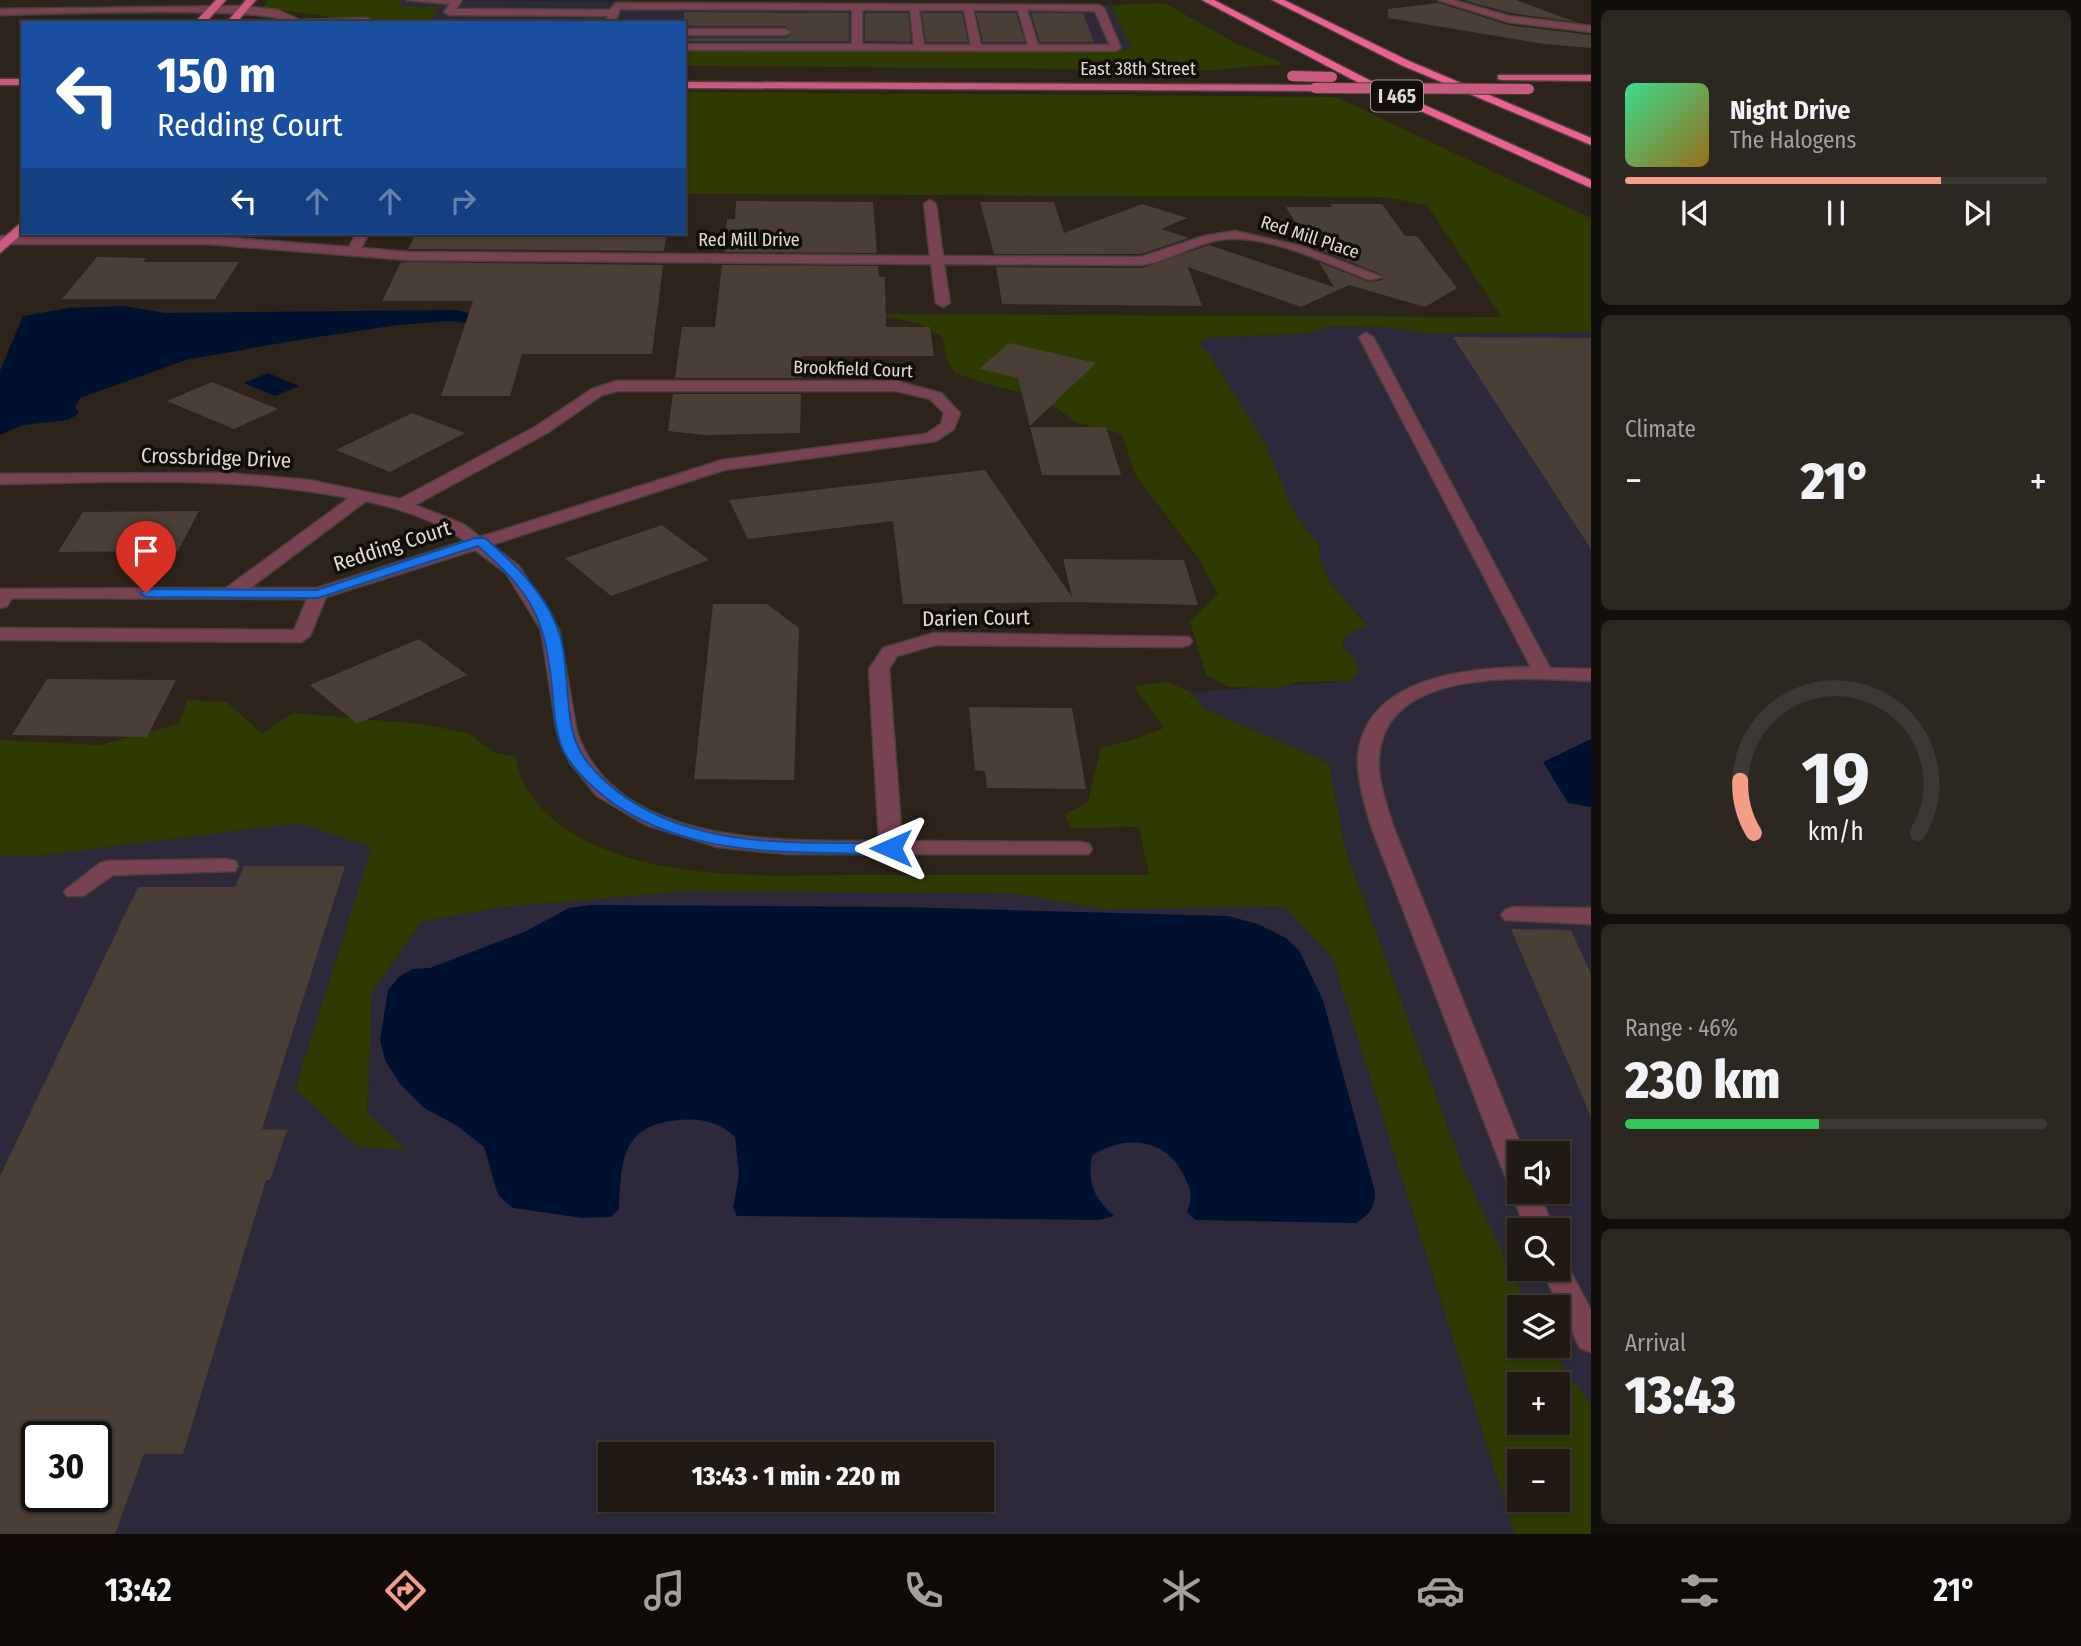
<!DOCTYPE html>
<html lang="en">
<head>
<meta charset="utf-8">
<style>
  body { margin:0; font-family:"Fira Sans Condensed",sans-serif; background:#2d2722; color:#f1f3f6; height:100vh; display:flex; flex-direction:column; font-size:26px; white-space:nowrap }
  * { box-sizing:border-box; margin:0 }
  p { font-size:23px; color:#a2a1a0 }
  .icon { flex:none; width:38px; height:38px; fill:none; stroke:currentColor; stroke-width:2; stroke-linecap:round; stroke-linejoin:round }
  .map { position:relative; flex:1; overflow:hidden }
  .details { display:flex; flex-direction:column; gap:10px; padding:10px; background:#120e0b; width:490px }
  .details>* { flex:none }
  .top-card { position:absolute; left:21px; top:21px; width:665px; height:214px; border-radius:0px; box-shadow:0 2px 5px #0004,0 0 0 2px #3e3834; background:#1a4fa0; color:#fff; overflow:hidden }
  .controls { position:absolute; left:1507px; top:1141px; display:grid; gap:14px }
  .controls a { display:grid; place-items:center; width:63px; height:63px; border-radius:0px; background:#211a14; box-shadow:0 2px 5px #0004,0 0 0 2px #3e3834; font-size:35px }
  .speed { position:absolute; left:21px; top:1421px; display:flex; gap:14px; font-size:35px; font-weight:700; text-align:center }
  .speed>* { display:grid; place-content:center; width:91px; height:91px; border-radius:50%; background:#211a14; box-shadow:0 2px 5px #0004,0 0 0 2px #3e3834; line-height:1 }
  .speed .limit { border:4px solid #111; border-radius:10px; background:#fff; color:#111 }
  .pin { position:absolute; display:grid; place-items:center; width:60px; height:60px; color:#fff; margin:-72px -30px; border-radius:50% 50% 50% 0; rotate:-45deg; box-shadow:0 0 7px #0007 }
  .pin .icon { rotate:45deg }
  .me { position:absolute; width:77px; margin:-38px; rotate:270deg; stroke-linejoin:round; filter:drop-shadow(0 0 5px #0008) }
  .turn { display:flex; align-items:center; gap:24px; height:147px; padding:0 21px; font-size:32px }
  .turn .icon { width:91px; height:91px; stroke-width:2.5 }
  .turn b { display:block; font-size:49px; line-height:60px }
  .lanes { display:flex; align-items:center; height:66px; padding:0 21px; background:#0003; justify-content:center; gap:35px; direction:ltr }
  .lanes .off { opacity:.35 }
  .big { font-size:52px; font-weight:800; line-height:1.1 }
  .details .tile { flex:1; display:flex; flex-direction:column; justify-content:center; gap:10px; min-width:0; padding:0 24px; border-radius:10px; background:#2d2722 }
  .details .dial { align-items:center; gap:0 }
  .dial svg { height:182px; overflow:visible; fill:none; stroke:#3e3834; stroke-width:7; stroke-linecap:round; text-anchor:middle }
  .dial text { fill:#f1f3f6; stroke:none }
  .song { display:flex; align-items:center; gap:21px }
  .cover { width:84px; height:84px; border-radius:10px; background:linear-gradient(135deg,hsl(150 70% 55%),hsl(40 70% 35%)) }
  .played { height:7px; border-radius:4px; background:linear-gradient(90deg,#f49e87 75%,#3e3834 75%) }
  .keys { display:flex; justify-content:space-around; direction:ltr }
  .heat { display:flex; justify-content:space-between; align-items:center; font-size:38px; direction:ltr }
  .charge { height:10px; border-radius:5px; background:linear-gradient(90deg,#34c759 46%,#3e3834 0) }
  .trip { position:absolute; left:598px; top:1442px; width:396px; height:70px; border-radius:0px; background:#211a14; box-shadow:0 2px 5px #0004,0 0 0 2px #3e3834; font-weight:800; line-height:70px; text-align:center }
  .tabs { display:flex; height:112px; justify-content:space-around; align-items:center; background:#0d0a08; color:#a2a1a0 }
  .tabs .icon { width:49px; height:49px }
  .tabs .current { color:#f49e87 }
  .tabs b { font-size:32px; color:#f1f3f6 }
  main { display:flex; flex:1; min-height:0 }
  .map>svg:first-child { display:block }
  .industrial { fill:#2d293a; fill-rule:evenodd }
  .green { fill:#2f3a01; fill-rule:evenodd }
  .water { fill:#00112f }
  .building { fill:#493f36; fill-rule:evenodd }
  .lines { fill:none; stroke-linecap:round; stroke-linejoin:round }
  .minor-casing { stroke:#494038; stroke-width:3 }
  .major-casing { stroke:#494038; stroke-width:3 }
  .highway-casing { stroke:#494038; stroke-width:3 }
  .minor { fill:#794253; fill-rule:evenodd }
  .major { fill:#cb5a80; fill-rule:evenodd }
  .highway { fill:#eb6292; fill-rule:evenodd }
  .major-bridge-casing { stroke:#494038; stroke-width:12; stroke-linecap:butt }
  .major-bridge { stroke:#cb5a80; stroke-width:10 }
  .route { fill:#1a73e8; stroke:#114b97; stroke-width:2 }
  .labels { text-anchor:middle; dominant-baseline:central; stroke-width:7; stroke-linejoin:round; paint-order:stroke }
  .far-street-label { font-size:18px; fill:#e0dad4; stroke:#110d09 }
  .shield { fill:#110d09; stroke:#a29c97; stroke-width:2 }
  .shield-label { font-size:19px; font-weight:bold; fill:#e0dad4 }
  .street-label { font-size:21px; fill:#e0dad4; stroke:#110d09 }
</style>
</head>
<body>
<main>
<div class="map">
<svg width="1591" height="1534" viewBox="0 0 1591 1534">
  <rect width="100%" height="100%" fill="#2c231a"/>
  <path class="industrial" d="M402,0L1111,5L1133,50L684,48V23L429,21L439,8L398,6Z
    M1329,326L1385,327L1426,333L1591,332V1404L1547,1346H1558V1307H1528L1465,1174L1345,849L1329,763L1205,709L1191,692L1350,681L1354,658L1342,648L1345,637L1366,624L1328,580L1320,560L1319,545L1294,513L1265,443L1209,354L1199,345L1206,338L1306,333ZM1519,1153H1558V1192H1519ZM1519,1230H1558V1269H1519Z
    M300,823L373,847L295,1088L358,1147L405,1149L367,1113L372,992L421,922L501,907L689,891L1011,893L1102,909L1284,906L1332,957L1515,1534H0V856H37ZM37,1437H96V1496H37ZM611,1454H982V1500H611Z"/>
  <path class="green" d="M268,0H402L399,6L439,7L430,21L595,22L380,23L263,8Z
    M1165,3L1233,42L1284,64L1213,70L684,66V48L1132,50L1111,5Z
    M684,92L1336,97L1591,218V332L1426,333L1385,327L1329,326L1306,333L1205,338L1199,345L1209,354L1265,443L1294,513L1319,545L1320,560L1328,580L1366,625L1345,637L1342,648L1354,658L1359,671L1350,681L1300,682L1276,688L1228,687L1206,675L1190,622L1218,594L1199,559L1135,474L1122,434L1075,422L1044,398L997,387L955,373L947,360L942,337L920,324L877,314L1502,317L1427,205L1384,197L684,194Z
    M1166,682L1191,692L1205,709L1329,763L1345,849L1465,1174L1528,1307H1519V1346H1547L1591,1404V1534H1515L1332,957L1284,906L1102,909L1011,893L689,891L501,907L421,922L372,992L367,1113L406,1150L358,1147L295,1089L372,847L299,823L37,856H0V740L101,745L179,724L187,700L227,702L262,734L293,713L420,724L469,733L493,752L516,757C523,810 577,841 623,856C699,880 783,875 862,875C958,875 1054,875 1149,875L1139,827L1072,828L1064,815L1088,802L1101,748L1133,740L1164,728L1134,686ZM1519,1384H1558V1423H1519ZM1519,1461H1558V1500H1519Z"/>
  <path class="water" d="M123,306L165,313L456,310L489,318L482,325L449,321L398,325L298,340L186,360L80,398L75,406L79,413L68,420L23,425L0,435V371L23,316L69,308Z
    M268,373L299,386L275,396L244,383Z
    M1591,739V807L1568,803L1543,762Z
    M590,905L900,907L1228,916L1258,924L1286,938L1299,950L1323,1000L1375,1192C1375,1208 1369,1215 1356,1223L1195,1220L1187,1212C1193,1197 1191,1190 1184,1176C1167,1138 1124,1134 1092,1156C1087,1183 1094,1198 1114,1216L1099,1220L737,1216L733,1208L739,1175L735,1137C719,1122 702,1118 680,1120C622,1124 621,1160 619,1209L611,1217L582,1218L513,1208L498,1195L484,1147L456,1125L424,1108L400,1084L385,1060L380,1040L388,990L399,977L412,969L430,968L524,932L569,908Z"/>
  <path class="building" d="M1463,0H1516L1576,22L1510,13Z
    M1439,3L1508,25L1591,35V48L1544,44L1388,18V9Z
    M684,12L849,13V41H684V38H786L793,33L786,26H684Z
    M865,13H908L911,42L865,41Z
    M922,13H962L968,42H926Z
    M976,13H1016L1025,42H983Z
    M1031,13H1083L1094,42H1040Z
    M736,201L873,202L877,253L724,252L727,219H735Z
    M980,202H1054L1064,233L1142,204L1187,218L1161,229L1189,238L1141,254H994Z
    M1330,204H1382L1405,236H1417L1457,288L1425,307L1349,285L1301,307L1188,267L1202,306L1002,304L996,267L1142,268L1209,245L1334,287L1319,262L1369,282L1383,280V275L1310,246L1286,207H1332Z
    M416,233H667L664,251L408,249Z
    M97,257L146,258L143,262H239L215,299H62Z
    M401,262L663,265L652,354H522L510,396H441L473,301H382Z
    M722,265L878,266L879,277H885L886,327H930L934,356H802L801,378H675L682,327H715Z
    M1453,337L1591,338V549Z
    M1009,343L1096,363L1030,426L1018,378L979,369Z
    M212,382L278,409L234,429L167,401Z
    M673,394H801L800,433L705,435L668,431Z
    M412,413L465,433L390,472L336,450Z
    M1030,427H1106L1121,475H1042Z
    M985,470L1072,597L1063,559L1184,560L1198,605L1074,602L903,604L893,521L748,539L729,500Z
    M199,511L178,551L58,552L83,512Z
    M662,525L709,560L611,596L565,558Z
    M713,604H767L799,628L794,780L694,779Z
    M419,639L467,675L357,724L310,685Z
    M47,679L176,680L147,737L12,735Z
    M969,707L1072,708L1086,789L987,788L985,771L975,770Z
    M244,866H345L262,1129L287,1130L270,1180H266L183,1454H144L115,1534H0V1176L138,887H235ZM37,1437H96V1496H37Z
    M1511,929L1571,930L1591,974V1117Z"/>
  <g class="lines">
    <defs>
      <path id="minor" d="M406,0H462L456,9L610,10L616,3L1099,5L1104,8L1121,48L1116,51L684,50V44H852V10L620,9L615,23H605L608,16L449,15L444,12L450,4ZM862,10H910L914,45L862,44ZM919,10H964L971,45H924ZM973,10H1018L1028,45H981ZM1027,10L1095,11L1110,45H1038Z
        M1438,0H1453L1509,16L1591,26V32L1508,22Z
        M244,6L278,10L300,20L367,18L372,21L288,23C276,5 39,14 0,15V9Z
        M684,29H786L791,32L786,35H684Z
        M930,200L936,204L943,256L1141,257L1204,236L1235,231L1301,246L1382,277L1370,280C1328,264 1264,232 1219,240C1192,245 1169,261 1141,265L944,264L950,303L943,307L936,303L931,264L409,260L207,244H0V236H207L349,247L357,233H369L361,248L409,252L930,256L924,204Z
        M1366,333L1373,337L1550,668L1591,669V681C1528,678 1386,665 1379,757C1377,781 1387,804 1393,826L1524,1153H1519V1192H1539L1554,1230H1526L1511,1192L1515,1185L1509,1184L1505,1176L1371,826C1365,804 1357,781 1358,758C1364,676 1469,668 1531,667L1359,337Z
        M616,381H896L941,393L960,413L954,429L936,441L724,470L491,545L519,566L559,630L577,732C616,847 781,841 879,841L869,669L883,648L934,633L1189,637L1192,641L1189,645L1182,647L935,645L897,656L889,669L902,841L1081,842L1089,844L1092,849L1089,854H787L718,847L646,825L597,796L570,763L557,732L541,630L506,573L475,550L326,597L310,636L301,642L0,640V628L294,630L307,599L12,598L7,606L0,608V589L226,588L349,498C234,475 116,482 0,484V474L226,473L309,480L400,499L535,427L592,389ZM617,391H896L930,399L944,413L941,424L926,434L722,460L480,537L463,524L415,505L547,433L602,395ZM366,501C398,508 438,521 465,541L317,588H250Z
        M227,859L235,861L238,866L235,871L113,875L83,896H67L64,891L100,863L108,861Z
        M1513,907L1591,908V924L1505,920L1501,915L1505,910Z
        M1558,1258L1565,1261L1591,1310V1352L1580,1348L1541,1269H1558Z"/>
      <path id="major" d="M216,0H226L205,23H194Z
        M246,0H256L236,23H226Z
        M1498,75H1591V81L1502,80L1498,79Z
        M0,79H23V85H0Z
        M684,82L1315,85L1320,88L1315,91L684,88Z
        M23,221V233L0,253V241Z"/>
      <path id="highway" d="M1202,0H1214L1369,80L1591,180V188L1361,84Z
        M1272,0H1284L1409,61L1591,138V145L1401,65Z"/>
    </defs>
    <use href="#minor" class="minor-casing"/>
    <use href="#major" class="major-casing"/>
    <use href="#highway" class="highway-casing"/>
    <use href="#minor" class="minor"/>
    <use href="#major" class="major"/>
    <use href="#highway" class="highway"/>
    <defs>
      <path id="major-bridge" d="M1292,76L1332,77
        M1315,88L1529,89"/>
    </defs>
    <use href="#major-bridge" class="major-bridge-casing"/>
    <use href="#major-bridge" class="major-bridge"/>
  </g>
  <path class="route" d="M475,538H485C516,565 550,597 561,639C568,668 566,700 572,729C577,752 589,766 606,782C683,851 794,842 891,843L900,848L897,852C878,857 853,853 833,853C749,853 657,846 593,787C581,776 570,765 563,750C554,730 554,707 552,687C544,615 532,594 478,546L318,598L146,597L140,593L146,589L317,590Z"/>
  <g class="labels">
    <g class="far-street-label">
      <text x="1138" y="69">East 38th Street</text>
      <text transform="translate(1310 237) rotate(18)">Red Mill Place</text>
      <text x="749" y="240">Red Mill Drive</text>
      <text transform="translate(853 369) rotate(2)">Brookfield Court</text>
    </g>
    <rect class="shield" x="1371" y="80.5" width="52" height="31" rx="5"/>
    <g class="shield-label">
      <text x="1397" y="96">I 465</text>
    </g>
    <g class="street-label">
      <text transform="translate(216 458) rotate(2)">Crossbridge Drive</text>
      <text transform="translate(392 546) rotate(-18)">Redding Court</text>
      <text transform="translate(976 618) rotate(-1)">Darien Court</text>
    </g>
  </g>
</svg>
<div class="controls">
<a><svg class="icon" aria-label="sound" viewBox="0 0 24 24"><path d="M4 9h4l5-4v14l-5-4H4zM17 9q2 3 0 6"/></svg></a>
<a><svg class="icon" aria-label="search" viewBox="0 0 24 24"><circle cx="10" cy="10" r="6"/><path d="M15 15l6 6"/></svg></a>
<a><svg class="icon" aria-label="layers" viewBox="0 0 24 24"><path d="M12 4l9 5-9 5-9-5zM3 14l9 5 9-5"/></svg></a>
<a>+</a>
<a>−</a>
</div>
<div class="speed"><div class="limit">30</div></div>
<div class="pin" style="left:146px;top:593px;background:#d93025"><svg class="icon" aria-label="arrive" viewBox="0 0 24 24"><path d="M6 21V4h12l-3 4 3 4H6"/></svg></div>
<svg class="me" style="left:891px;top:848px" viewBox="-20 -20 40 40"><path d="M0-17L14 15 0 8-14 15z" fill="#1a73e8" stroke="#fff" stroke-width="4"/></svg>
<div class="trip">13:43 · 1 min · 220 m</div>
<div class="top-card">
<div class="turn"><svg class="icon" aria-label="left" viewBox="0 0 24 24"><path d="M17 20v-9H6M10 6l-5 5 5 5"/></svg><div><b>150 m</b>Redding Court</div></div>
<div class="lanes"><svg class="icon" aria-label="left" viewBox="0 0 24 24"><path d="M17 20v-9H6M10 6l-5 5 5 5"/></svg><svg class="icon off" aria-label="ahead" viewBox="0 0 24 24"><path d="M12 20V5M6 11l6-6 6 6"/></svg><svg class="icon off" aria-label="ahead" viewBox="0 0 24 24"><path d="M12 20V5M6 11l6-6 6 6"/></svg><svg class="icon off" aria-label="right" viewBox="0 0 24 24"><path d="M7 20v-9h11M14 6l5 5-5 5"/></svg></div>
</div>
</div>
<section class="details">
<div class="tile">
<div class="song"><i class="cover"></i><div><b>Night Drive</b><p>The Halogens</p></div></div>
<div class="played"></div>
<div class="keys"><svg class="icon" aria-label="previous" viewBox="0 0 24 24"><path d="M18 5L8 12l10 7zM5 5v14"/></svg><svg class="icon" aria-label="pause" viewBox="0 0 24 24"><path d="M8 5v14M16 5v14"/></svg><svg class="icon" aria-label="next" viewBox="0 0 24 24"><path d="M6 5l10 7-10 7zM19 5v14"/></svg></div>
</div>
<div class="tile"><p>Climate</p>
<div class="heat"><a>−</a><b class="big">21°</b><a>+</a></div>
</div>
<div class="tile dial"><svg viewBox="0 0 100 80">
<path d="M14 69A42 42 0 1 1 86 69"/>
<path d="M14 69A42 42 0 0 1 8 46" stroke="#f49e87"/>
<text x="50" y="56" font-size="32" font-weight="700">19</text>
<text x="50" y="72" font-size="11">km/h</text>
</svg></div>
<div class="tile"><p>Range · 46%</p><b class="big">230 km</b><div class="charge"></div></div>
<div class="tile"><p>Arrival</p><b class="big">13:43</b></div>
</section>
</main>
<nav class="tabs">
<b>13:42</b>
<svg class="icon current" aria-label="directions" viewBox="0 0 24 24"><path d="M12 3l9 9-9 9-9-9zM9 14v-3h6M13 9l2 2-2 2"/></svg>
<svg class="icon" aria-label="music" viewBox="0 0 24 24"><path d="M9 18V5l10-2v13"/><circle cx="6" cy="18" r="3"/><circle cx="16" cy="16" r="3"/></svg>
<svg class="icon" aria-label="phone" viewBox="0 0 24 24"><path d="M5 4h4l2 5-3 2q2 4 5 5l2-3 5 2v4C11 20 4 13 5 4z"/></svg>
<svg class="icon" aria-label="climate" viewBox="0 0 24 24"><path d="M12 3v18M4 7l16 10M4 17L20 7"/></svg>
<svg class="icon" aria-label="car" viewBox="0 0 24 24"><path d="M5 17H2v-5l4-1 3-4h7l3 4 3 1v5h-3M9 17h6M6 11h13"/><circle cx="7" cy="17" r="2"/><circle cx="17" cy="17" r="2"/></svg>
<svg class="icon" aria-label="filters" viewBox="0 0 24 24"><path d="M4 7h16M4 17h16"/><circle cx="9" cy="7" r="2"/><circle cx="15" cy="17" r="2"/></svg>
<b>21°</b>
</nav>
</body>
</html>
